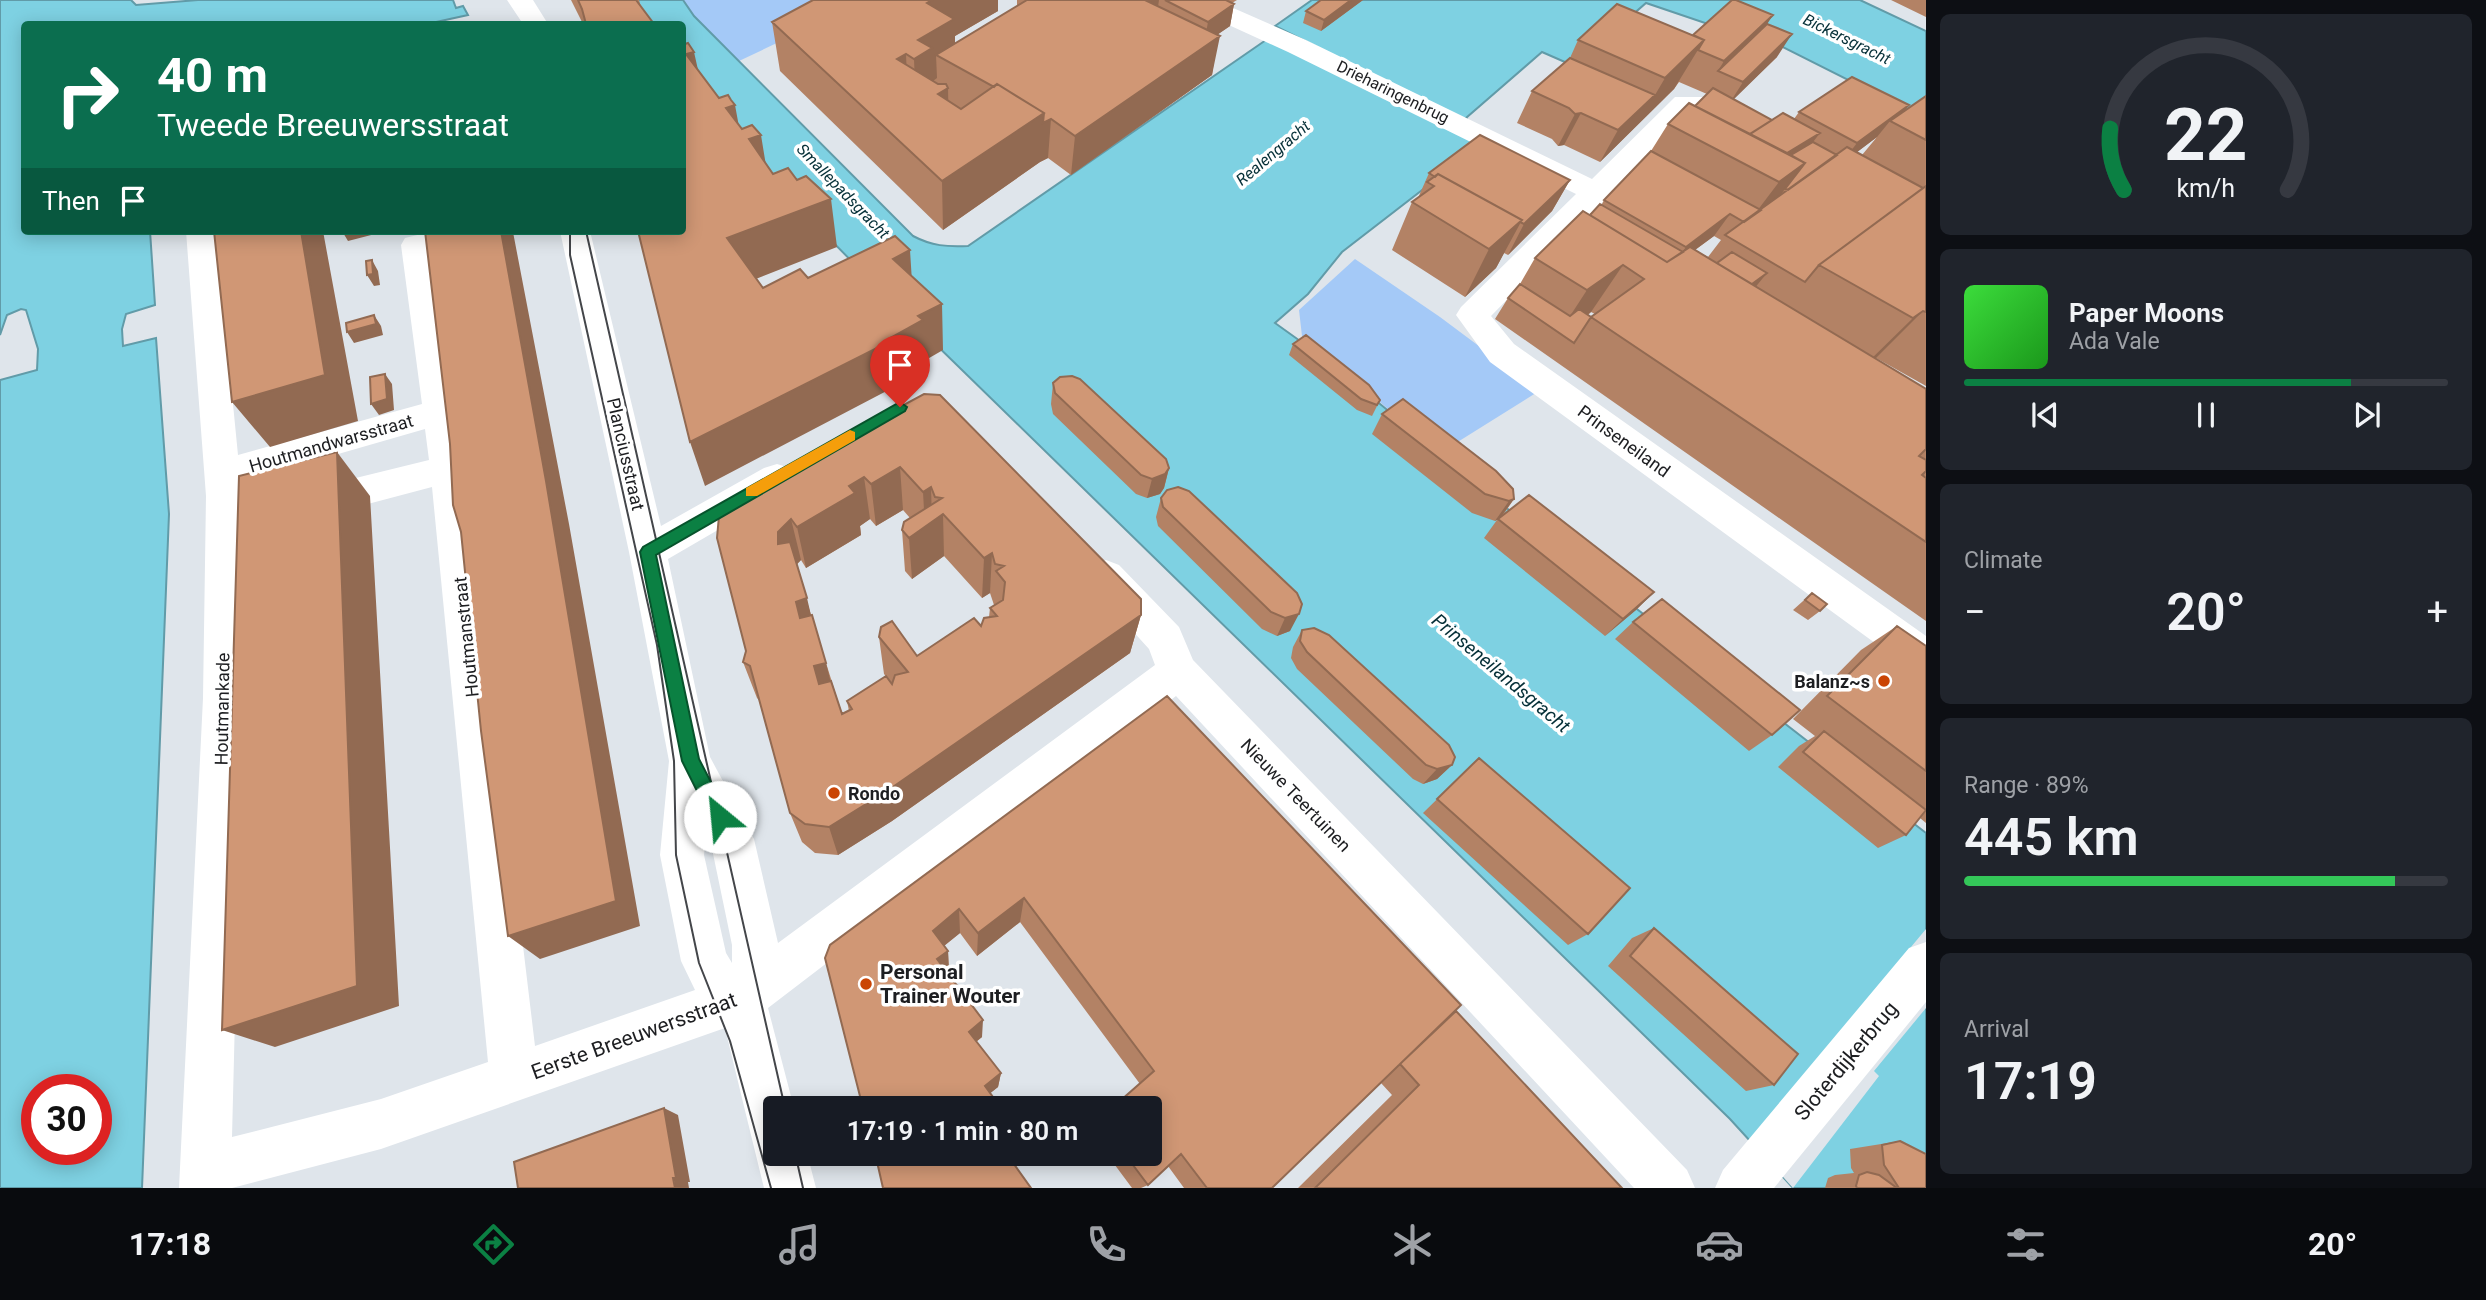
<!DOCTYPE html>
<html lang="en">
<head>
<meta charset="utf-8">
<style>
  body { margin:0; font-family:Roboto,sans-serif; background:#20242c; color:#f1f3f6; height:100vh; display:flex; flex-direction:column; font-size:26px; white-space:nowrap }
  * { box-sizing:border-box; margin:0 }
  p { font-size:23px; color:#9ea1a6 }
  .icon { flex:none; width:38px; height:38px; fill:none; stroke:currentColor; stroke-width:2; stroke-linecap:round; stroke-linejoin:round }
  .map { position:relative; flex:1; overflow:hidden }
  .sheet { display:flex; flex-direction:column; gap:14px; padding:14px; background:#0d0f14; width:560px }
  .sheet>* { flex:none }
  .hud { position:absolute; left:21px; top:21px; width:665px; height:214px; border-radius:7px; box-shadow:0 4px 18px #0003; background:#0b6e4f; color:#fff; overflow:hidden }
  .speed { position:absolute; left:21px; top:1074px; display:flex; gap:14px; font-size:35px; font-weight:700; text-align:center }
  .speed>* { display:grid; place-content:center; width:91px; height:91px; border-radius:50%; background:#171b24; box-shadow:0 4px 18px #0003; line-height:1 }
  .speed .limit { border:10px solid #d22; background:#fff; color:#111 }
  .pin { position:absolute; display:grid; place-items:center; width:60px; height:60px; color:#fff; margin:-72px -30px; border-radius:50% 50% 50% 0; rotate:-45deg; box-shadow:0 0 7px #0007 }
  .pin .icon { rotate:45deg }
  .me { position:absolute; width:77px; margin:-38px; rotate:332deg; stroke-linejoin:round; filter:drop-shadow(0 0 5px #0008) }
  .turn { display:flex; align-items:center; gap:24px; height:147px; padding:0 21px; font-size:32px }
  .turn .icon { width:91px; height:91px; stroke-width:2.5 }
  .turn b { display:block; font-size:49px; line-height:60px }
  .then { display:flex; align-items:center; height:66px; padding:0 21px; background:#0003; gap:14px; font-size:26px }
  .big { font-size:52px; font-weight:600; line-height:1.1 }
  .sheet .card { flex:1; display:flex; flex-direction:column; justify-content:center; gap:10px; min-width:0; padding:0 24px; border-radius:10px; background:#20242c }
  .sheet .dial { align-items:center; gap:0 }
  .dial svg { height:182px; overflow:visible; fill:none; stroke:#363941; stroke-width:7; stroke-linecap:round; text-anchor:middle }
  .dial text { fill:#f1f3f6; stroke:none }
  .song { display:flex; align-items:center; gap:21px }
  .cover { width:84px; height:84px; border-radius:10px; background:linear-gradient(135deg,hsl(120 70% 55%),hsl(120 70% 35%)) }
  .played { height:7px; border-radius:4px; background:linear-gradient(90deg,#0b8043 80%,#363941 80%) }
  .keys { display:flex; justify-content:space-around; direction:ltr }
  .heat { display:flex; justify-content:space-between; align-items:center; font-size:38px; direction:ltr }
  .charge { height:10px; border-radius:5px; background:linear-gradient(90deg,#34c759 89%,#363941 0) }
  .trip { position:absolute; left:763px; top:1096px; width:399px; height:70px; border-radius:7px; background:#171b24; box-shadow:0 4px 18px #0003; font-weight:600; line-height:70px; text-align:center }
  .tab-bar { display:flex; height:112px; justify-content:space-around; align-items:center; background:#090b0e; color:#9ea1a6 }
  .tab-bar .icon { width:49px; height:49px }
  .tab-bar .current { color:#0b8043 }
  .tab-bar b { font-size:32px; color:#f1f3f6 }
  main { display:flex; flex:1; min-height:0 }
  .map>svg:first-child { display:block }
  .green { fill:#a4c9f7 }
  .water { fill:#7ed1e2; stroke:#619ba8; stroke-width:2; fill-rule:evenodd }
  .pier { fill:#dfe5eb }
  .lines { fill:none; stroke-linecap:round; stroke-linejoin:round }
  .minor { fill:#fff; fill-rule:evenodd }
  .tram { stroke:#44464a; stroke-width:2 }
  .wall { fill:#b38265; fill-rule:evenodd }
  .shaded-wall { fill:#926a52 }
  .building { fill:#d09775; stroke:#926a52; stroke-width:2; fill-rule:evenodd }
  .route { fill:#0b8043; stroke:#07532c; stroke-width:2 }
  .slow { fill:#f59e0b }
  .poi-dot { fill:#ca4404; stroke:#fff; stroke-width:2.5 }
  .labels { text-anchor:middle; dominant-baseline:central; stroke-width:7; stroke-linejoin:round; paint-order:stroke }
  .far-water-label { font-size:16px; font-style:italic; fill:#052f37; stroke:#fff }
  .far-street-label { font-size:16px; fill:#1d1e21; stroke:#fff }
  .street-label { font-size:18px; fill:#1d1e21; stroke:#fff }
  .poi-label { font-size:18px; font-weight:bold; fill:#1d1e21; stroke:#fff; text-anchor:end }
  .water-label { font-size:19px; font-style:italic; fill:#052f37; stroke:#fff }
  .near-poi-label { font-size:21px; font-weight:bold; fill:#1d1e21; stroke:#fff; text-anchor:start }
  .near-street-label { font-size:21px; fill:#1d1e21; stroke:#fff }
</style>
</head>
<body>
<main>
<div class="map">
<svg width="1926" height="1188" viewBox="0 0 1926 1188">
  <rect width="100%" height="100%" fill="#dfe5eb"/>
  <path class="green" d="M683,0H868L739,61L694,16Z
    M1355,259L1440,317L1539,391L1440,453L1302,336L1299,310Z"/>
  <path class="water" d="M0,0H131L136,5L198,0H453L456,8L463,6L468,15L427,24H24V231H150L155,305L126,314L122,329L123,346L156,338L169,514L142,1188H0V380L37,370L38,349L26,310L21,309L7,315L0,335ZM96,1090V1150H37V1090Z
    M620,0H683L694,16L913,236C932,246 947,247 968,246L1266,40L1317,47L1275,26L1312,0H1860L1926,31V128L1918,115L1765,38L1758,41L1646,3L1574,66L1542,52L1466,118L1483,143L1342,252L1308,294L1275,323L1328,361L1500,503L1926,833V1188H1793L1730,1119L881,291L683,90L682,24H641Z"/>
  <path class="pier" d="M1926,929V1008L1874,1071L1879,1076L1793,1188L1750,1140Z"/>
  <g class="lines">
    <path class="minor" d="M507,0H533L548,24H523Z
      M1181,0H1215L1306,40L1592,179L1675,97H1717L1756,118L1760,124L1756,130C1731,136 1716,111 1692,111L1491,316L1514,344L1926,636V676L1912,670L1490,362L1456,315L1461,307L1576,194L1288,52L1185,5Z
      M186,231H216L238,455L422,404L401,245L405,238L434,231H498L494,238L432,252L466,469L535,1046L695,990L681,961L660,855L669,761L629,552L560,231H590L661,526L764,468L777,464L790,468L795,478L790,488L668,559L710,757L754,839L778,943L1155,665L1149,649L1093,587L1087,576L1093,565L1106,560L1119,565L1179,627L1193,660L1687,1170L1695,1188H1634L1176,696L768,1008L794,1108H775V1153H807L816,1188H764C751,1135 738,1082 725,1028L381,1149L232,1188H179L203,698L206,496ZM425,429L429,460L315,488L302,493L297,503L302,513L315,518L432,487L488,1062L381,1099L232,1137L243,698L241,482ZM706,834L711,844L732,945V963L726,953L704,855Z
      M1926,942V1002L1774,1188H1715L1723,1170L1909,948Z"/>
    <path class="tram" d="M570,231V255L657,645L674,761L676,855L699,963L730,1041L771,1188
      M586,231L785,1108
      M795,1153L803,1188"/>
  </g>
  <path class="wall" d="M571,0H639L641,7L654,24H583Z
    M813,0H998V11L955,36V44L1017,6V0H1237L1232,3L1234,4L1230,26L1218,34L1212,75L1071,175L1048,158L1040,162L943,230L780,71L772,22Z
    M1321,0H1363L1321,31L1303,23L1306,11Z
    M1891,0H1926V17Z
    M1767,24L1777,57L1733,99L1772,120L1794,119L1799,112H1903L1926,96V386L1876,358L1875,359L1926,389V621L1495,319L1508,298L1520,284L1535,258L1602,204L1604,200L1651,151L1668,124L1695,106L1707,94L1679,82L1674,89L1600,162L1564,145L1558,146L1552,139L1517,123L1532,91L1570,58L1578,40L1693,35ZM1877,137L1862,155L1857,152ZM1714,236L1721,240L1708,257L1695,250ZM1591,312L1595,314L1591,317L1588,315Z
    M1429,173L1570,180L1552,211L1508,255L1504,253L1496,268L1465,297L1392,250L1412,202L1418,198Z
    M1293,344L1380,400L1372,416L1357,410L1289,355Z
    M1053,383L1169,468L1164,488L1160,494L1147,498L1136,494L1053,414L1051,404Z
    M1382,414L1514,499L1503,515L1654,592L1636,610L1605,636L1484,538L1497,520L1495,521L1472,513L1372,434Z
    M850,435L1141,615L1130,653L892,821L838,855L815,853L802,842L790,813L759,700L757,698L743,662L746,651L717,538ZM903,510L910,518L902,530L905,571L912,579L944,556L982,598L990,593L994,605L990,608L989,617L981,626L917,656L879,637L884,674L892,683L847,701L849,711L842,714L811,615L796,565L801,560L806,568L861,535L860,526L870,519L876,526Z
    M1161,498L1297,593L1290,631L1277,636L1262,629L1158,526L1156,517Z
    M1812,593L1820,611L1808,620L1793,610Z
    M1633,622L1772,735L1749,751L1615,639Z
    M1897,626L1926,646V823L1920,818L1906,835L1878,848L1778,767L1799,746L1815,736L1793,719L1861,650Z
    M1302,630L1452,765L1437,779L1423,784L1413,779L1297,669L1291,658L1293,647Z
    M1167,696L1455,1011L1622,1188H1298L1392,1095L1381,1083L1272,1188H1184L1168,1166L1148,1185L1141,1188H1132L1106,1153H1150L1140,1084L1020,922L977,956L960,933L944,946L948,951L949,972L948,973L982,1037L976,1042L1001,1073L998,1087L990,1093L825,958Z
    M1479,758L1588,934L1568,945L1423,813Z
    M1654,928L1774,1085L1746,1091L1608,966L1632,938Z
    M1900,1141L1926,1188H1825L1828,1178L1835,1175L1854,1173L1851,1168L1850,1149Z"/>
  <path class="shaded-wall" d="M932,0H998V11L955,36V65L936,55L937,78L933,81L916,107L914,59L927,3Z
    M1143,0H1159L1156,20Z
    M1351,0H1363L1321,31L1324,20Z
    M1234,4L1230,26L1204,44L1208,22Z
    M1773,15L1753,46L1718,71L1724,61Z
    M1792,34L1777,57L1729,104L1743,82Z
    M1220,36L1212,75L1071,175L1075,136Z
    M1704,40L1674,89L1600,162L1618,130L1655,95L1665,78Z
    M694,52L705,101L686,54Z
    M906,54L908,103L897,59Z
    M948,88L949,137L938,94Z
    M735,105L744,154L726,108Z
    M1909,105L1894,123L1890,121L1877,137L1840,165L1857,143Z
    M1044,113L1040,162L943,230L942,181Z
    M1581,113L1564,145L1558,146L1575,114Z
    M1051,119L1048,158L1040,162L1043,123Z
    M1820,133L1796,164L1766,167Z
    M761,135L769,184L749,139Z
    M1805,163L1768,211L1735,240L1779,182Z
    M1570,180L1552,211L1508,255L1524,224Z
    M831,199L837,247L738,286L727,238Z
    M1730,214L1714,236L1684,258L1673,265L1686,247Z
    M1522,220L1496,268L1465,297L1489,249Z
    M301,231H323L358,421L270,447L232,402Z
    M342,231H379V233L348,241Z
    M501,231H513V232L569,524L640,926L540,959L508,936Z
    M910,250L913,298L893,259Z
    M372,260L378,271L380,285L374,286L367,275Z
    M1623,265L1591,312L1561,334L1559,333L1587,290Z
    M1767,273L1749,295L1738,296Z
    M942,304L943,350L924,361L925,367L898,382V385L705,486L690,442L892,337L918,316Z
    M1923,311L1876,358L1866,364L1913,318Z
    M374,315L381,326L383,335L354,343L347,332Z
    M385,374L392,384L394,410L379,415L371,404Z
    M337,452L370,496L399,1006L275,1047L222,1030L349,801Z
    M900,467L903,510L876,526L871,484Z
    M1169,468L1164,488L1160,494L1147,498L1152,479Z
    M864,477L870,519L860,526L861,535L806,568L797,527L849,486Z
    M931,487L932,522L943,514L944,556L912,579L909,538L925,527L923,492Z
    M1514,499L1500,518L1495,521L1509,501Z
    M791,519L801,560L788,573L778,544V532Z
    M992,553L990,593L982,598L984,558Z
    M1654,592L1636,610L1605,636L1623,619Z
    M807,598L816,637L805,641L796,602Z
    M1299,614L1290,631L1277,636L1285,618Z
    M1141,615L1130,653L892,821L838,855L829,827Z
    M826,663L835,699L823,702L814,666Z
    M1452,765L1437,779L1423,784L1437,769Z
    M1024,898L1020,922L977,956L978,933Z
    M959,909L960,933L935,953L933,931Z
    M948,951L949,972L939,980L937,959Z
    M983,1020L982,1037L968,1048L969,1032Z
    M1001,1073L998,1087L983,1099L985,1086Z
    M664,1108L678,1115L690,1182H688L689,1188H675Z"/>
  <path class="building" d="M578,0H636L654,24H586L582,9Z
    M813,0H932L927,3L954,19L918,40L932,48L914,59L906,54L897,59L938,84H946L948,88L938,94L961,109L997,84L1044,113L942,181L772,22Z
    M1027,0H1145L1220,36L1075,136L1051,119L1043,123L1044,113L997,84L994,87L936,55Z
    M1165,0H1226L1234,4L1208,22Z
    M1321,0H1351L1324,20L1306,11Z
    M1732,0H1736L1773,15L1724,61L1698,50L1704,40L1693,35Z
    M1617,4L1704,40L1665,78L1578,40Z
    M1767,24L1792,34L1743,82L1718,71Z
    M688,43L694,52L686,54L719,98L728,95L731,100L735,105L726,108L742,129L752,125L761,135L749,139L773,174L788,168L797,180L806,176L831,199L727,238L763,288L800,269L808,278L895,236L910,250L893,259L942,304L918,316L923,320L892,337L895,339L690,442L638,231H682V45Z
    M1570,58L1655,95L1618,130L1581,113L1575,114L1569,108L1532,91Z
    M1852,77L1909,105L1857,143L1799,112Z
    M1713,88L1772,120L1750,134L1695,106Z
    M1926,96V140L1890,121Z
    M1689,103L1805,163L1779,182L1668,124Z
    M1783,113L1820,133L1787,153L1750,134Z
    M1480,135L1570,180L1524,224L1520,222L1522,220L1438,174L1435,177L1429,173Z
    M1813,142L1837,155L1788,190L1785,189L1805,163L1791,155Z
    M1847,147L1923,188L1819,265L1805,282L1725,235L1754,214Z
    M1651,151L1761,210L1744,222L1730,214L1686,247L1604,200Z
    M1438,174L1522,220L1489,249L1412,202L1434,186L1427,182Z
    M1926,186V312L1923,311L1913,318L1819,265Z
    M1600,204L1683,252L1667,262L1590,215Z
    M1583,211L1667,262L1690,247L1926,389V449L1919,456L1926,460V471L1922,475L1926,478V542L1591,317L1644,279L1623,265L1587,290L1535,258Z
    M214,231H301L325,375L232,402Z
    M425,231H501L546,481L616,901L508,936L481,731L461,532L453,505L450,444Z
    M1732,252L1767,273L1752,284L1717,263Z
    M372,260L373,274L367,275L366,261Z
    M1520,284L1570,316L1579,309L1591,317L1574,343L1508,298Z
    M374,315L376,324L347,332L346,323Z
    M1306,335L1369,385L1380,400L1377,405L1361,399L1293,344Z
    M385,374L387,399L371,404L370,377Z
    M1072,376L1080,379L1166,459L1169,468L1165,474L1152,479L1141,475L1055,393L1053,383L1060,377Z
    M924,394L940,395L1141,599V615L887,791L829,827L805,824L790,813L750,666L743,662L746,651L717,538L719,516L737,498L850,435L856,428L863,427ZM900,467L923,492L931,487L935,497L942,498L904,522L902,530L909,538L943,514L984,558L992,553L995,564L1004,566L996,571L1005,582L1003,600L990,608L997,616L984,618L981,626L974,618L917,656L892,621L881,627L879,637L908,672L895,675L892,684L886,676L847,701L852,709L842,714L831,681L819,684L814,666L826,663L812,615L800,618L796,602L807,598L790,542L778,544V532L791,519L797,527L855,493L849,486L864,477L871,484Z
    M1403,399L1496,471L1513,489L1514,499L1509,501L1485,494L1382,414Z
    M337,452L357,986L222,1030L239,476Z
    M1178,487L1189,491L1297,593L1302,604L1299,614L1285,618L1271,612L1163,507L1161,498L1167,490Z
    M1529,495L1654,592L1623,619L1498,519Z
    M1812,593L1827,604L1820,611L1805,600Z
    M1662,599L1800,710L1772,735L1633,622Z
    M1897,626L1926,646V771L1827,696Z
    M1314,628L1329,635L1449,745L1455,757L1452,765L1437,769L1426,765L1307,652L1300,641L1302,630Z
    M1167,696L1461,1005L1272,1188H1207L1181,1154L1148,1185L1124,1153H1150V1108H1112L1154,1071L1024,898L978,933L959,909L933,931L948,951L937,959L983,1020L969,1032L1001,1073L985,1086L1001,1108H863L825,958L830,945Z
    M1824,731L1926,810L1906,835L1803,752Z
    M1479,758L1630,888L1588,934L1437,799Z
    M1654,928L1798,1054L1774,1085L1630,956Z
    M1456,1011L1622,1188H1315L1419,1085L1400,1064Z
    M664,1108L676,1178H673L675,1188H518L514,1162Z
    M1900,1141L1926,1154V1188H1899L1884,1165L1882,1145Z
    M875,1153H1006L1031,1188H883Z
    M1867,1172L1879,1175L1897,1188H1857L1856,1186L1859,1175Z"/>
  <path class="route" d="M900,402L907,407L905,411L656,555L699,759L729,817L726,823L720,826L713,823L682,761L640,552L643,547Z"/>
  <path class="slow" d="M850,430L855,432V440L757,496H746V488Z"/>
  <g class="poi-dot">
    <circle cx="1884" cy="681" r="7"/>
    <circle cx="834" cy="793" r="7"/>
    <circle cx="866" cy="984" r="7"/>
  </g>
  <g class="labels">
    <g class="far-water-label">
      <text transform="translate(1847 39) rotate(26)">Bickersgracht</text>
      <text transform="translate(1273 153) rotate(-40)">Realengracht</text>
      <text transform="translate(843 191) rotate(46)">Smallepadsgracht</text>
    </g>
    <g class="far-street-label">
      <text transform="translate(1393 92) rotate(26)">Drieharingenbrug</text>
    </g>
    <g class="street-label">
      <text transform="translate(1624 441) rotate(36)">Prinseneiland</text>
      <text transform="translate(331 443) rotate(-16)">Houtmandwarsstraat</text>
      <text transform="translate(626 454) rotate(77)">Planciusstraat</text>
      <text transform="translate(466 637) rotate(-96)">Houtmanstraat</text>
      <text transform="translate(222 709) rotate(-89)">Houtmankade</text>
      <text transform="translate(1296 795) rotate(46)">Nieuwe Teertuinen</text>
    </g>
    <g class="poi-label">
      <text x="1870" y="681">Balanz~s</text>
      <text x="848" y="793" text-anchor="start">Rondo</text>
    </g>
    <g class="water-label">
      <text transform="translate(1501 673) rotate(40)">Prinseneilandsgracht</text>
    </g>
    <g class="near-poi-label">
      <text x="880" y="972">Personal<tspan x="880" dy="24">Trainer Wouter</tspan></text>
    </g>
    <g class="near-street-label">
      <text transform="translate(634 1036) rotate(-20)">Eerste Breeuwersstraat</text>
      <text transform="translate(1846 1061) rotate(-50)">Sloterdijkerbrug</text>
    </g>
  </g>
</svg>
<div class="speed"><div class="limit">30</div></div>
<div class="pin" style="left:900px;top:407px;background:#d93025"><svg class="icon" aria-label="arrive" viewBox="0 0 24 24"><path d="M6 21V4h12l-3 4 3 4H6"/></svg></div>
<svg class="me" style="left:720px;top:817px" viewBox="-20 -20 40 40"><circle r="19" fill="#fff"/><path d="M0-13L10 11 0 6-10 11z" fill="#0b8043"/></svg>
<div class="trip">17:19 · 1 min · 80 m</div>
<div class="hud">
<div class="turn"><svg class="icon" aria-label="right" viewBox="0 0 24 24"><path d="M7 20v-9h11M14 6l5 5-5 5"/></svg><div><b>40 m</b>Tweede Breeuwersstraat</div></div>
<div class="then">Then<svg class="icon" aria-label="arrive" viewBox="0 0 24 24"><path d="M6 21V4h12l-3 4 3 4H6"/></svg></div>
</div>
</div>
<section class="sheet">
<div class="card dial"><svg viewBox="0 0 100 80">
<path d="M14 69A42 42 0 1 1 86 69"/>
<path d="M14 69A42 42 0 0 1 8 42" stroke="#0b8043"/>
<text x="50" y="56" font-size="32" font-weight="700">22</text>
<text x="50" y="72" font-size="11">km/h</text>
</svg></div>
<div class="card">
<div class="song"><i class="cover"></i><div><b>Paper Moons</b><p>Ada Vale</p></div></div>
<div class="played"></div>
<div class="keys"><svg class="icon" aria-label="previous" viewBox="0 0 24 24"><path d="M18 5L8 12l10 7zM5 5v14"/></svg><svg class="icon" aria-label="pause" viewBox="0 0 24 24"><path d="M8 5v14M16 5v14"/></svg><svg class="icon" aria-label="next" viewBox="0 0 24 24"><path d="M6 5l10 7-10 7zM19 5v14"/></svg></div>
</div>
<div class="card"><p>Climate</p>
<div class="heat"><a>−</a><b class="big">20°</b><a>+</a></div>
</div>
<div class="card"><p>Range · 89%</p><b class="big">445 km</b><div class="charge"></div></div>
<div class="card"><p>Arrival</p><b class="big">17:19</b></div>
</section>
</main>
<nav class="tab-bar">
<b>17:18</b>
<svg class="icon current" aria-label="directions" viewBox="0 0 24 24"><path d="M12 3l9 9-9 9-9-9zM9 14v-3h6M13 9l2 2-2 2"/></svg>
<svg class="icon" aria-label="music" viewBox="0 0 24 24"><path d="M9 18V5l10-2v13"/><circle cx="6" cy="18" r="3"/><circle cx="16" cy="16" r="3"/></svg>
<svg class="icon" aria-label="phone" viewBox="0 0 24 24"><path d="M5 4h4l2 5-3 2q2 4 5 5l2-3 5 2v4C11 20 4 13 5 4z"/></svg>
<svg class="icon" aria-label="climate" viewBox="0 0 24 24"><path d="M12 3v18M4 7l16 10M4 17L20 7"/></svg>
<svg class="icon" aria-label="car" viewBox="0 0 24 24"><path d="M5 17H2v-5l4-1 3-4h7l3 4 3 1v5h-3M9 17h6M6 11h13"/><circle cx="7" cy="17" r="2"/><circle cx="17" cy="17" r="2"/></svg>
<svg class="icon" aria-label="filters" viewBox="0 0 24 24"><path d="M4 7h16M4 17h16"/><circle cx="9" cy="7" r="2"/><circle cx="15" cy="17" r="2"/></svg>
<b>20°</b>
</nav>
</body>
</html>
